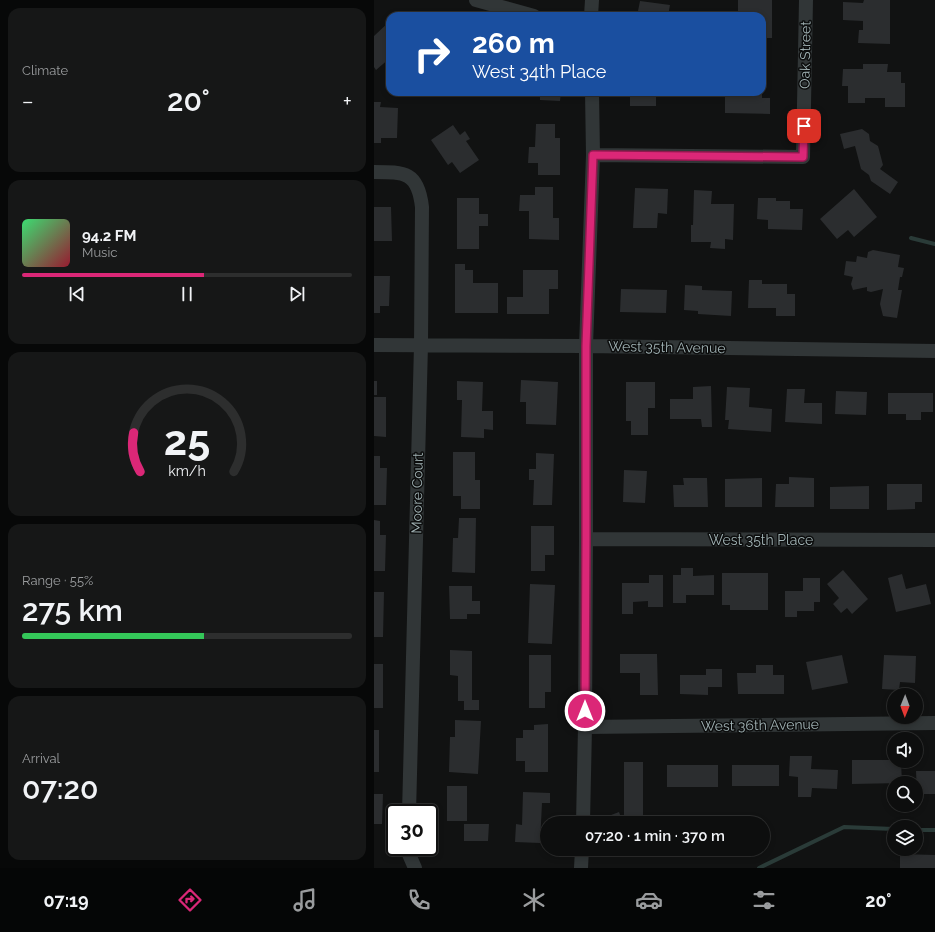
<!DOCTYPE html>
<html lang="en">
<head>
<meta charset="utf-8">
<style>
  body { margin:0; font-family:Raleway,sans-serif; background:#161717; color:#f1f3f6; height:100vh; display:flex; flex-direction:column; font-size:15px; white-space:nowrap }
  * { box-sizing:border-box; margin:0 }
  p { font-size:13px; color:#9a9c9e }
  .icon { flex:none; width:22px; height:22px; fill:none; stroke:currentColor; stroke-width:2; stroke-linecap:round; stroke-linejoin:round }
  .map { position:relative; flex:1; overflow:hidden }
  .sheet { display:flex; flex-direction:column; gap:8px; padding:8px; background:#070808; width:374px }
  .sheet>* { flex:none }
  .hud { position:absolute; left:12px; top:12px; width:380px; height:84px; border-radius:12px; box-shadow:0 2px 6px #0003,0 0 0 1px #2d2e2e; background:#1a4fa0; color:#fff; overflow:hidden }
  .needle { width:26px; rotate:181deg }
  .controls { position:absolute; left:513px; top:688px; display:grid; gap:8px }
  .controls a { display:grid; place-items:center; width:36px; height:36px; border-radius:50%; background:#0d0e0e; box-shadow:0 2px 6px #0003,0 0 0 1px #2d2e2e; font-size:20px }
  .speed { position:absolute; left:12px; top:804px; display:flex; gap:8px; font-size:20px; font-weight:700; text-align:center }
  .speed>* { display:grid; place-content:center; width:52px; height:52px; border-radius:50%; background:#0d0e0e; box-shadow:0 2px 6px #0003,0 0 0 1px #2d2e2e; line-height:1 }
  .speed .limit { border:2px solid #111; border-radius:6px; background:#fff; color:#111 }
  .pin { position:absolute; display:grid; place-items:center; width:34px; height:34px; color:#fff; margin:-17px; border-radius:8px; box-shadow:0 2px 6px #0006 }
  .me { position:absolute; width:44px; margin:-22px; rotate:0deg; stroke-linejoin:round; filter:drop-shadow(0 0 3px #0008) }
  .turn { display:flex; align-items:center; gap:14px; height:84px; padding:0 20px; font-size:18px }
  .turn .icon { width:52px; height:52px; stroke-width:2.5 }
  .turn b { display:block; font-size:28px; line-height:34px }
  .big { font-size:30px; font-weight:600; line-height:1.1 }
  .sheet .widget { flex:1; display:flex; flex-direction:column; justify-content:center; gap:6px; min-width:0; padding:0 14px; border-radius:12px; background:#161717 }
  .sheet .dial { align-items:center; gap:0 }
  .dial svg { height:104px; overflow:visible; fill:none; stroke:#2d2e2e; stroke-width:7; stroke-linecap:round; text-anchor:middle }
  .dial text { fill:#f1f3f6; stroke:none }
  .song { display:flex; align-items:center; gap:12px }
  .cover { width:48px; height:48px; border-radius:6px; background:linear-gradient(135deg,hsl(140 70% 55%),hsl(350 70% 35%)) }
  .played { height:4px; border-radius:2px; background:linear-gradient(90deg,#db2777 55%,#2d2e2e 55%) }
  .keys { display:flex; justify-content:space-around; direction:ltr }
  .heat { display:flex; justify-content:space-between; align-items:center; font-size:22px; direction:ltr }
  .charge { height:6px; border-radius:3px; background:linear-gradient(90deg,#34c759 55%,#2d2e2e 0) }
  .trip { position:absolute; left:166px; top:816px; width:230px; height:40px; border-radius:20px; background:#0d0e0e; box-shadow:0 2px 6px #0003,0 0 0 1px #2d2e2e; font-weight:600; line-height:40px; text-align:center }
  .tab-bar { display:flex; height:64px; justify-content:space-around; align-items:center; background:#050606; color:#9a9c9e }
  .tab-bar .icon { width:28px; height:28px }
  .tab-bar .selected { color:#db2777 }
  .tab-bar b { font-size:18px; color:#f1f3f6 }
  main { display:flex; flex:1; min-height:0 }
  .map>svg:first-child { display:block }
  .lines { fill:none; stroke-linecap:round; stroke-linejoin:round }
  .stream { stroke:#2a3b38; stroke-width:4 }
  .building { fill:#2b2d2f }
  .street { stroke:#313637; stroke-width:14 }
  .route-casing { stroke:#8e194d; stroke-width:10 }
  .route { stroke:#db2777; stroke-width:7 }
  .labels { text-anchor:middle; dominant-baseline:central; stroke-width:3; stroke-linejoin:round; paint-order:stroke }
  .street-label { font-size:14px; fill:#a1b2b4; stroke:#0c0d0d }
</style>
</head>
<body>
<main>
<section class="sheet">
<div class="widget"><p>Climate</p>
<div class="heat"><a>−</a><b class="big">20°</b><a>+</a></div>
</div>
<div class="widget">
<div class="song"><i class="cover"></i><div><b>94.2 FM</b><p>Music</p></div></div>
<div class="played"></div>
<div class="keys"><svg class="icon" aria-label="previous" viewBox="0 0 24 24"><path d="M18 5L8 12l10 7zM5 5v14"/></svg><svg class="icon" aria-label="pause" viewBox="0 0 24 24"><path d="M8 5v14M16 5v14"/></svg><svg class="icon" aria-label="next" viewBox="0 0 24 24"><path d="M6 5l10 7-10 7zM19 5v14"/></svg></div>
</div>
<div class="widget dial"><svg viewBox="0 0 100 80">
<path d="M14 69A42 42 0 1 1 86 69"/>
<path d="M14 69A42 42 0 0 1 9 39" stroke="#db2777"/>
<text x="50" y="56" font-size="32" font-weight="700">25</text>
<text x="50" y="72" font-size="11">km/h</text>
</svg></div>
<div class="widget"><p>Range · 55%</p><b class="big">275 km</b><div class="charge"></div></div>
<div class="widget"><p>Arrival</p><b class="big">07:20</b></div>
</section>
<div class="map">
<svg width="561" height="868" viewBox="0 0 561 868">
  <rect width="100%" height="100%" fill="#111212"/>
  <g class="lines">
    <path class="stream" d="M537,238L561,244
      M542,830H561
      M385,868L470,827L520,829"/>
  </g>
  <path class="building" d="M364,0H398V38H388V16H364Z
    M490,0H516V44L484,43L485,30H489V21L469,20V2L489,3Z
    M266,1L296,5L294,16H263Z
    M16,21V58L2,70L0,67V36Z
    M489,64H514L513,72H527V83H531V107H511V98H491V103H474V86H468L469,69H489Z
    M166,92H187L186,101L166,100Z
    M256,92H282V106H256Z
    M351,92H388V98H396V114L351,113Z
    M0,102H7L6,107L24,108L23,138H7V143H0Z
    M162,124H181V138H186V175H164V163H154L155,147H161Z
    M79,125L86,135L91,131L96,139L92,141L105,160L86,173L78,162L74,165L57,140Z
    M488,129L495,134L496,141L504,146L509,165L506,169L524,182L516,194L497,181L495,175L487,169L481,146L470,149L466,134Z
    M161,187H179V218H185V240L155,239V211H145L146,195H161Z
    M261,188L294,189L293,214L284,213L283,228H259Z
    M480,189L503,217L480,237L474,230L463,239L446,219Z
    M320,190L338,191L337,204H360L359,240L351,239V249L336,248L337,242H317V225H319Z
    M83,198H105V214H114V226H105V249H83Z
    M384,198H402V201H416V209H429L428,230L394,229V220L383,219Z
    M0,207H17L18,241H0Z
    M499,250L526,255L524,267L530,268L528,277H526L524,290H528L523,318L509,316L506,304L509,289L497,292L493,291V287L479,290L477,284L479,277L470,275L472,261L482,262L483,256L493,258L494,252Z
    M81,264H91V270H99V283H124V313H81Z
    M149,270H184V289H175V314H133V297H149Z
    M0,276H16L15,306H6V313H0Z
    M375,280H388V284H413V294H421V316H402V308H374Z
    M311,285L328,286V290L358,291L357,316L324,314V311L310,310Z
    M247,289L293,290L292,313L246,312Z
    M147,380L184,382L182,425L152,424V402H146Z
    M0,381H3V395H0Z
    M83,381L109,382L108,411H119V430L110,429V438L87,437L88,400H83Z
    M252,382H281V408H274V435H257V421H252Z
    M337,386L338,427H328L327,419H296V399H319V387Z
    M353,387L376,388L375,407L398,409L397,432L354,429L355,420H351Z
    M413,389H431L430,403H448V424L411,422Z
    M462,391L493,392L492,415L461,414Z
    M514,393H559V412H547V420H532V414H514Z
    M0,397H12V437L0,436Z
    M79,452H101V480H106V509H87V496H79Z
    M162,453L180,454L178,505H159L160,480H155V469H162Z
    M0,456H6V468H13L12,505H0Z
    M250,470L273,471L271,503L249,502Z
    M415,477L440,478V507H401L402,484H415Z
    M309,478H333L334,507H300L299,485H310Z
    M388,478V507H351V479Z
    M513,484H548V502H541V509L513,510Z
    M495,486V509H456V487Z
    M85,518H102L101,573L78,572L79,538H84Z
    M0,520L6,521V535H12L11,571H0Z
    M157,526H180V555H171V571H157Z
    M307,568H319V576L340,575V595H312V603H299V575H307Z
    M469,570L494,599L478,614L473,608L467,613L459,604L465,598L453,584Z
    M348,573H394V610H356V605H348Z
    M528,574L532,589L552,584L557,604L522,612L514,578Z
    M275,575H289V607H274V601L259,602V614H248V583H275Z
    M429,578H446V602H440V611H423V617H411V591H429Z
    M156,584L181,585L178,644L154,643Z
    M75,586H98V601H106V614H93V619H76Z
    M0,592H10L9,637H0Z
    M76,650L98,651V700H105V710H90V701H84V676L76,675Z
    M246,654H283L284,695H266V673H246Z
    M155,655H177V692H171V708H155Z
    M468,655L474,683L438,690L432,662Z
    M510,655L542,656L541,683L526,682L525,690L508,689Z
    M0,664H9V708H0Z
    M382,665H399V675H410V694H364L363,673H382Z
    M332,669H348V687H334V695L306,694V675H332Z
    M81,720L107,721L104,774L75,772L76,737H81Z
    M174,724V772H151V761H142V738H149V730H160V725Z
    M0,730H5V772H0Z
    M416,756H438L437,769L464,770L463,789L438,788L437,797H424V777L415,776Z
    M478,760H520V761H527L528,783L478,784Z
    M250,762H269V815H250Z
    M293,765H344V787H293Z
    M358,765H405V786H358Z
    M542,771H561V794H543Z
    M73,786H93V821H73Z
    M149,792L176,793V803H168L166,843L141,842L142,824L148,825Z
    M0,794H9L8,824H0Z
    M245,812L249,823H235L232,817Z
    M90,824H115L114,841H90Z
    M526,854L561,855V868H526Z"/>
  <g class="lines">
    <path class="street" d="M102,0L160,16
      M217,16L218,0
      M219,155L429,157L432,0
      M0,172C31,172 44,172 48,207L47,345L35,813
      M0,345L212,346L561,351
      M212,539L561,540
      M211,727L561,723
      M209,823L211,727L212,539V346L219,155L218,92
      M34,847V852L41,868
      M207,868L208,849"/>
  </g>
  <g class="lines">
    <defs>
      <path id="route" d="M211,711L212,539V346L219,155L429,157L430,126"/>
    </defs>
    <use href="#route" class="route-casing"/>
    <use href="#route" class="route"/>
  </g>
  <g class="labels">
    <g class="street-label">
      <text transform="translate(431 55) rotate(-89)">Oak Street</text>
      <text transform="translate(293 347) rotate(1)">West 35th Avenue</text>
      <text transform="translate(43 493) rotate(-89)">Moore Court</text>
      <text x="387" y="540">West 35th Place</text>
      <text transform="translate(386 725) rotate(-1)">West 36th Avenue</text>
    </g>
  </g>
</svg>
<div class="controls">
<a><svg class="needle" viewBox="-14 -14 28 28"><path d="M0-13l5 13h-10z" fill="#e53935"/><path d="M0 13l5-13h-10z" fill="#9a9c9e"/></svg></a>
<a><svg class="icon" aria-label="sound" viewBox="0 0 24 24"><path d="M4 9h4l5-4v14l-5-4H4zM17 9q2 3 0 6"/></svg></a>
<a><svg class="icon" aria-label="search" viewBox="0 0 24 24"><circle cx="10" cy="10" r="6"/><path d="M15 15l6 6"/></svg></a>
<a><svg class="icon" aria-label="layers" viewBox="0 0 24 24"><path d="M12 4l9 5-9 5-9-5zM3 14l9 5 9-5"/></svg></a>
</div>
<div class="speed"><div class="limit">30</div></div>
<div class="pin" style="left:430px;top:126px;background:#d93025"><svg class="icon" aria-label="arrive" viewBox="0 0 24 24"><path d="M6 21V4h12l-3 4 3 4H6"/></svg></div>
<svg class="me" style="left:211px;top:711px" viewBox="-20 -20 40 40"><circle r="17" fill="#db2777" stroke="#fff" stroke-width="3"/><path d="M0-11L8 9 0 5-8 9z" fill="#fff"/></svg>
<div class="trip">07:20 · 1 min · 370 m</div>
<div class="hud">
<div class="turn"><svg class="icon" aria-label="right" viewBox="0 0 24 24"><path d="M7 20v-9h11M14 6l5 5-5 5"/></svg><div><b>260 m</b>West 34th Place</div></div>
</div>
</div>
</main>
<nav class="tab-bar">
<b>07:19</b>
<svg class="icon selected" aria-label="directions" viewBox="0 0 24 24"><path d="M12 3l9 9-9 9-9-9zM9 14v-3h6M13 9l2 2-2 2"/></svg>
<svg class="icon" aria-label="music" viewBox="0 0 24 24"><path d="M9 18V5l10-2v13"/><circle cx="6" cy="18" r="3"/><circle cx="16" cy="16" r="3"/></svg>
<svg class="icon" aria-label="phone" viewBox="0 0 24 24"><path d="M5 4h4l2 5-3 2q2 4 5 5l2-3 5 2v4C11 20 4 13 5 4z"/></svg>
<svg class="icon" aria-label="climate" viewBox="0 0 24 24"><path d="M12 3v18M4 7l16 10M4 17L20 7"/></svg>
<svg class="icon" aria-label="car" viewBox="0 0 24 24"><path d="M5 17H2v-5l4-1 3-4h7l3 4 3 1v5h-3M9 17h6M6 11h13"/><circle cx="7" cy="17" r="2"/><circle cx="17" cy="17" r="2"/></svg>
<svg class="icon" aria-label="filters" viewBox="0 0 24 24"><path d="M4 7h16M4 17h16"/><circle cx="9" cy="7" r="2"/><circle cx="15" cy="17" r="2"/></svg>
<b>20°</b>
</nav>
</body>
</html>
